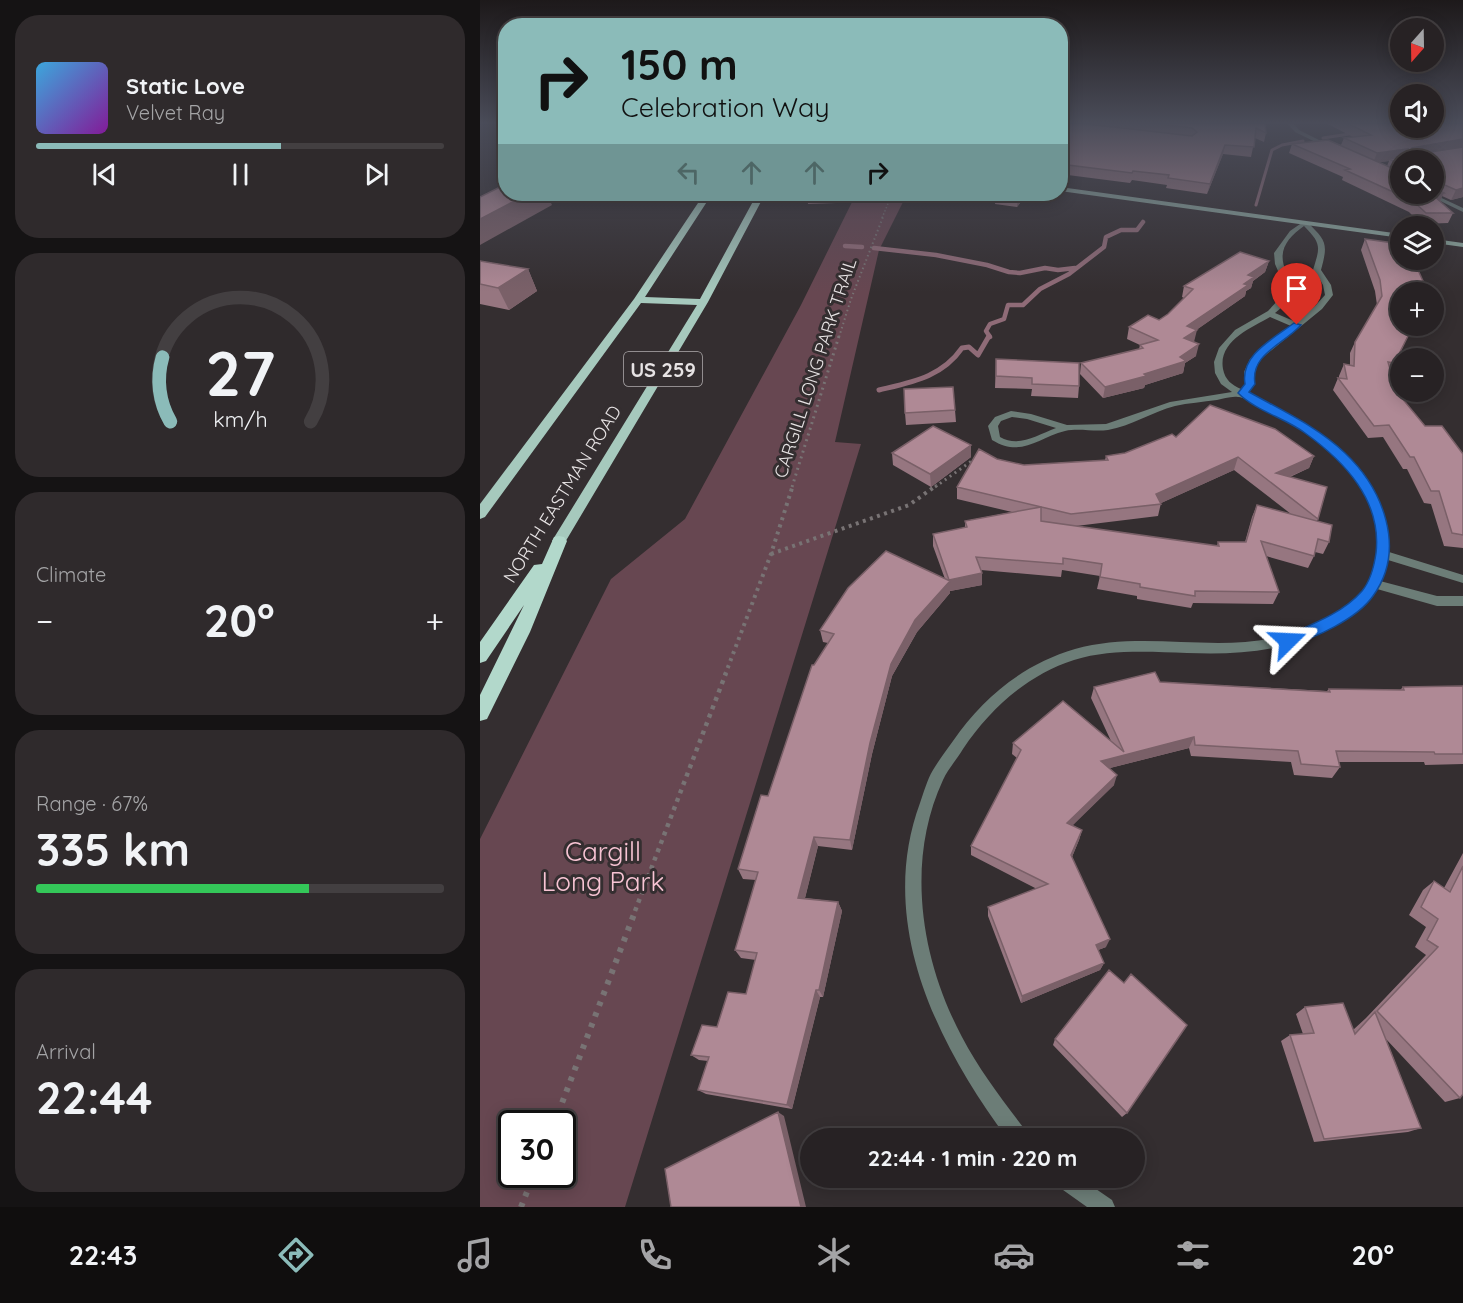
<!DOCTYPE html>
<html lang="en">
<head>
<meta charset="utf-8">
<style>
  body { margin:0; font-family:Quicksand,sans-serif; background:#2f2a2c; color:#f1f3f6; height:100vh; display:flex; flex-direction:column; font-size:22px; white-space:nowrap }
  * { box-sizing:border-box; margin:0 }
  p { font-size:20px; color:#a4a4a6 }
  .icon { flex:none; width:33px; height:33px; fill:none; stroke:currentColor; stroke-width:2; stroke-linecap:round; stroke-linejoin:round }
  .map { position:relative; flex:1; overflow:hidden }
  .panel { display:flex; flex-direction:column; gap:15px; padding:15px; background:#151314; width:480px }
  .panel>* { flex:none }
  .hud { position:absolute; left:18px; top:18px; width:570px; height:183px; border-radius:24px; box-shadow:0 3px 15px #0003,0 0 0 2px #433f41; background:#8bbbb9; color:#111; overflow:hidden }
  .needle { width:39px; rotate:200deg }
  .buttons { position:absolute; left:910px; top:18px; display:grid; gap:12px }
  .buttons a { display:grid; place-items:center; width:54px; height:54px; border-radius:50%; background:#272224; box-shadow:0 3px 15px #0003,0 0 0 2px #433f41; font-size:30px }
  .speed { position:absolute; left:18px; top:1110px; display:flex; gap:12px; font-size:30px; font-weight:700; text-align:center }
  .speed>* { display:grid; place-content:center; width:78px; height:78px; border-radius:50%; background:#272224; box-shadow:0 3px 15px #0003,0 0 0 2px #433f41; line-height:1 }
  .speed .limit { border:3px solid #111; border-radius:9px; background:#fff; color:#111 }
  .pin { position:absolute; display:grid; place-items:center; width:51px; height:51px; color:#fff; margin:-62px -26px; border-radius:50% 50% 50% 0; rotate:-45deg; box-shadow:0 0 6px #0007 }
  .pin .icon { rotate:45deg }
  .me { position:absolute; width:66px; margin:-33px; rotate:69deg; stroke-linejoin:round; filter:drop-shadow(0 0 4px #0008) }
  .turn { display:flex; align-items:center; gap:21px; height:126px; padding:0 24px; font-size:27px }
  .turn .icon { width:78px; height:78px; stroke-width:2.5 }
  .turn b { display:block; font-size:42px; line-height:51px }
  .lanes { display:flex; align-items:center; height:57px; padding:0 24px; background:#0003; justify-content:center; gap:30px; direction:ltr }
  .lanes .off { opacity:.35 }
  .big { font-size:45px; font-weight:700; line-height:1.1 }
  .panel .widget { flex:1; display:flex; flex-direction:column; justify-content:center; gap:9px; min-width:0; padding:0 21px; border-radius:24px; background:#2f2a2c }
  .panel .dial { align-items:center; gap:0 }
  .dial svg { height:156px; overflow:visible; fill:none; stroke:#433f41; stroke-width:7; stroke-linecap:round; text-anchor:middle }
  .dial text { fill:#f1f3f6; stroke:none }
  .song { display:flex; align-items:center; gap:18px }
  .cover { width:72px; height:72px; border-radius:9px; background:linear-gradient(135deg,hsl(200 70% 55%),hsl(290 70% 35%)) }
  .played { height:6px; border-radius:3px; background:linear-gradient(90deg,#8bbbb9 60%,#433f41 60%) }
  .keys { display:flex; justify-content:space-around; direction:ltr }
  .heat { display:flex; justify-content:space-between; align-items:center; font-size:33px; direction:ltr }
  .charge { height:9px; border-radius:4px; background:linear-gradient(90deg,#34c759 67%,#433f41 0) }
  .trip { position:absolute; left:320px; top:1128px; width:345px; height:60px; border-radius:30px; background:#272224; box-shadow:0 3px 15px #0003,0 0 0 2px #433f41; font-weight:700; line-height:60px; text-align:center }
  .menu { display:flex; height:96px; justify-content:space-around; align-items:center; background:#100e0e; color:#a4a4a6 }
  .menu .icon { width:42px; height:42px }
  .menu .on { color:#8bbbb9 }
  .menu b { font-size:27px; color:#f1f3f6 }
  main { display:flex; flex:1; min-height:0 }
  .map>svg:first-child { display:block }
  .green { fill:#674751; fill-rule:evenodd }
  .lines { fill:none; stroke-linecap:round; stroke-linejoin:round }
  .stream-far2 { stroke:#8f6b77; stroke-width:3 }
  .stream-far1 { stroke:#8f6b77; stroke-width:4.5 }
  .stream { stroke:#8f6b77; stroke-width:5 }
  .path-far5 { stroke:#787374; stroke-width:1.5; stroke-dasharray:1.5 2; stroke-linecap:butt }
  .path-far4 { stroke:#787374; stroke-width:2; stroke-dasharray:1.5 3; stroke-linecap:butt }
  .path-far3 { stroke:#787374; stroke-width:3; stroke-dasharray:2 4; stroke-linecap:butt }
  .path-far2 { stroke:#787374; stroke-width:4; stroke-dasharray:3 4.5; stroke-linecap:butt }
  .path-far1 { stroke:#787374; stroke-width:4.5; stroke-dasharray:4 5; stroke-linecap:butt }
  .path { stroke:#787374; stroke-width:6; stroke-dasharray:4.5 7; stroke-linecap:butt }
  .minor { fill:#6c7d77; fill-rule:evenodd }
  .secondary { fill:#8da89e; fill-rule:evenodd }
  .primary { fill:#a6c9bd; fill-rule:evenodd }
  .trunk { fill:#b2d8cb; fill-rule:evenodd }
  .wall { fill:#967680; fill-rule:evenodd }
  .shaded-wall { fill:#7a6068 }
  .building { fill:#af8995; stroke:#7a6068; stroke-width:1.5 }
  .route { fill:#1a73e8; stroke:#114b97; stroke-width:1.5 }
  .labels { text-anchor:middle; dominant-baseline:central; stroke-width:6; stroke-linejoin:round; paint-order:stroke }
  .far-street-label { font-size:18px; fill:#e7e3e4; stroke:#342e30 }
  .shield { fill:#342e30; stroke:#b1adae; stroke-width:1.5 }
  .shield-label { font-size:20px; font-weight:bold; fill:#e7e3e4 }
  .near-park-label { font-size:26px; fill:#f8c4d4; stroke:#342e30 }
</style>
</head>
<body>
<main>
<section class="panel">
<div class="widget">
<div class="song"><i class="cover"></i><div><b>Static Love</b><p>Velvet Ray</p></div></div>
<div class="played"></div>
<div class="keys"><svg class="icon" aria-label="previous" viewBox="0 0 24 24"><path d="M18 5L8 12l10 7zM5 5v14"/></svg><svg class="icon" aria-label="pause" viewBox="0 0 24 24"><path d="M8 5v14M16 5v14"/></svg><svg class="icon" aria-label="next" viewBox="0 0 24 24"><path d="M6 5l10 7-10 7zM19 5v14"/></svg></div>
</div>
<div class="widget dial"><svg viewBox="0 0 100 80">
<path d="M14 69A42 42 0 1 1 86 69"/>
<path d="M14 69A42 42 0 0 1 10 36" stroke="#8bbbb9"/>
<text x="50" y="56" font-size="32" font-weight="700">27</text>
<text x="50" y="72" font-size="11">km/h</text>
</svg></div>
<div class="widget"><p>Climate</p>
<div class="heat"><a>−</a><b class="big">20°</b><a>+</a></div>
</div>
<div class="widget"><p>Range · 67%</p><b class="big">335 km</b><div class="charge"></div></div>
<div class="widget"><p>Arrival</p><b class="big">22:44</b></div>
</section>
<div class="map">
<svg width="983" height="1207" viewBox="0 0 983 1207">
  <rect width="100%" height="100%" fill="#342e30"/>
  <path class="green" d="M376,194H427L399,250L355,442L381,444L145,1207H0V839L131,579L205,519L321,305ZM32,1124H82V1174H32Z"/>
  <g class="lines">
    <path class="stream-far2" d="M843,138L876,133
      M776,205L792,150L802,145L823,141"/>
    <path class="stream-far1" d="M365,246L382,247
      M394,248L456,255L507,265L529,272L540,273L565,268L578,270L595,268
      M510,337L506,331L510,324L524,319L528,305H543L560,289L589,274L624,247L626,237L641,230H657L663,222"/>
    <path class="stream" d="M399,390C432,382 462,377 482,348L489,347L498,355L509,336"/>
    <path class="path-far5" d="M402,218L412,194"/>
    <path class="path-far4" d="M359,337L371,299L403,217"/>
    <path class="path-far3" d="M312,487L359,336
      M455,487L496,458"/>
    <path class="path-far2" d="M291,554L429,505L457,485
      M245,675L291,554L313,485"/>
    <path class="path-far1" d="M155,911L246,673"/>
    <path class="path" d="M74,1124L156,909
      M41,1207L54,1174"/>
    <path class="minor" d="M807,123H813L819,130L855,148L850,149L815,132Z
      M946,194H953L983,208V212Z
      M823,222H827C847,241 848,244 841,270L851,285L853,295L842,309L777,362L772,372L774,384L768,393C788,405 809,413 829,426C871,452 913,499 909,552L983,575V583L908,560L900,581L957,596H983V606H957L897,589C886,606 869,617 852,627C807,652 757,655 707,653C670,652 630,649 594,660C547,675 510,709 483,749C477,759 468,769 463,780C425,862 441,960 482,1037C500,1071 523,1101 546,1131L549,1138H527C457,1044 396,922 440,803C444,792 447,780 453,770C459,760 466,751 473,741C503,697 544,664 595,649C667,629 742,656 814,633C839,625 869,610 885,588C926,530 869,459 820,429C810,422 767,397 758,397C751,396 743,399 737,400C723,402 708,403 695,406C672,412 651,426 628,430C614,432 599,428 585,431C557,438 542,458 512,440L508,426L515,417L531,411L551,414L587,425L626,424L690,402L752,392L741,384L735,373L734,362L739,348L755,330L788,311L800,298L804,285L795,264L794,253L810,231ZM824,226C842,244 840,247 833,270L836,274L807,273C796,252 807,238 824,226ZM809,277L839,278L843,285L845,295L836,305L816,322L795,313C807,304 814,293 809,277ZM790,317L811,326L770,359L764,372L766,384L761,389C752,385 745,380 743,369C738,341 771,328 790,317ZM532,417L547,419L576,428C557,435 539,448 520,437L518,426L521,421Z
      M573,1178H600L632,1200L635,1207H607L576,1185Z"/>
    <path class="secondary" d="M580,187L921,234V238L580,191Z
      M954,239L983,243V247L954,243Z"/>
    <path class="primary" d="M224,194H232L165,297L220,299L277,194H285L228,302L84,544L79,546L72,541L217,305L161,303L5,517L0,519V504L154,299Z"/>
    <path class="trunk" d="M79,536L84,537L87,541L50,632L7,719L0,721V695L44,605L6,661L0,663V642L54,565L62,564L74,537Z"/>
  </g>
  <path class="wall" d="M580,123H785L786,133L784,142L775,138L771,157L743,154L727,194L686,188L687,185L652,180L650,183L580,174Z
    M846,123H921V128H954V123H983V197L971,200L962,196L960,201L973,213L968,223L941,224L929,212L862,180L863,177L809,153L812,144L848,140L861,145L864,138L873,137ZM921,160H954V194H921ZM909,161L907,166L899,162Z
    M327,194H357L356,203L328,204Z
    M516,194H547L537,207L515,204Z
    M885,239L921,326H944L941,331L931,329L920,353V364L914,376L912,375L916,391L945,426L983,454V548L964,546L951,504L944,503L927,469H923L903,437L888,438L853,390L858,378H859V376L864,364L870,365V353L875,342L897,305L895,291L881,250Z
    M0,261L48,269L57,291L29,310L0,304Z
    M789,261L785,272L773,281L771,288L766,291L765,296L716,330L713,342L716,356L705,363L703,373L665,385L664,388L623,398L600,374L601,363L659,349L660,345L647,339L649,327L679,320L688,314L704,298L702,297L704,286Z
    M516,359L599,386L598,398L551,396L552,389L515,388Z
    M475,410L476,422L426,425L425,413Z
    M696,437L834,456L829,468L810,477L838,519L837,521L849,542L843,554L835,552L834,556L828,568L786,556L799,592L793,604L713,603L711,608L657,599V596L617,589L620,576L582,570L581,577L501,570L502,585L470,591V593L437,632L412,676L392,754L372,850L338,846L325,898L358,902L362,911L343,997H340L312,1109L226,1094L218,1090L228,1061L219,1060L211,1055L266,994L276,960L261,958L255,950L276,880L263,879L258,869L288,796L334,665L348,643L343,642L340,630L465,579L453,546V534L485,528V521L532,512L477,499V487L517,459L544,465L625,460L626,456L645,453ZM754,470L811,514L777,505L772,517L765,542H738L737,546L596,526L678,516L681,503Z
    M412,453L491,457L451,487L413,465Z
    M680,682L847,691L849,689L920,690L923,687L983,686V764L945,765L944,762H859L860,767L852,778L814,775L811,762L711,756L709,748L630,768L634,785L592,825L602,830L599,840L592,857L626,947L618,950L624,963L620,970L541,1003L508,916V907L557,889L491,855V846L537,758L532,754L533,743L631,741L611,698L614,687Z
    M983,853V1094L980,1098L965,1102L906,1039L941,1128L928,1132L834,1142L801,1041L810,1035L823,1034L816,1014L825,1007L873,1030L886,1018L946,955L935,947L946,927L929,915L943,890L954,881L964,888Z
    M575,1039L647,1113L642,1117L573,1045Z"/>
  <path class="shaded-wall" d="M983,139V148L929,158L932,148Z
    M745,145L743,154L727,194L730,184Z
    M928,149L924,159H909V161L893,163L897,153Z
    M983,188V197L971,200L976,190Z
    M964,193L959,203L953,195Z
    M48,194H67L72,205L0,245V219Z
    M355,194H357L356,203Z
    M540,194H547L537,207L538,196Z
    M789,261L785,272L773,281L771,288L766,291L765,296L705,338L707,326L768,275Z
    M48,269L57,291L29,310L18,288Z
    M717,330L714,342L702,350L704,338Z
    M719,344L716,356L705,363L703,373L665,385L664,388L623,398L625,387L664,374L700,357Z
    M491,445V457L451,487L450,474Z
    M834,456L829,468L793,484L796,473Z
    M758,457L754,470L679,504L676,494Z
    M502,573V585L470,591V593L437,632L412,676L392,754L372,850L370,840L390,743L411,664L435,620L469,582V580Z
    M714,737L709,748L618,771L621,761Z
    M637,775L634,785L585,833L587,823Z
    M602,830L599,840L589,864L591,855Z
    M334,837L338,846L323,906L318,898Z
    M358,902L362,911L343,997L339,990Z
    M630,939L626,947L613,952L616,945Z
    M624,963L620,970L541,1003L542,996Z
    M336,990L340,997L312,1109L307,1105Z
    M298,1112L304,1116L326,1207H321Z"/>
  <path class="building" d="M580,123H598L712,136L717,132L712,128L670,123H785L786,133L776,128L774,147L745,145L730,184L688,178L689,175L653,171L652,173L580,164Z
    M867,123H921V128H954V123H983V139L932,148L931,152L944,153L983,147V188L976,190L958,182H954V160H921V165L909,159L925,157L928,149L897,153L864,138L891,135Z
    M848,140L921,172V194H954V188L964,193L953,195L973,213H946L933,201L865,170L870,169L812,144Z
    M26,184V194H48L0,219V197Z
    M516,194H540L538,196Z
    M885,239L921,244V260H931L932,270H938L948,292H921V326H933L920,352V364L908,362L916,391L945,426H962L983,454V535L972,533L959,491H951L934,457H930L909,425L894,426L858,378L867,379L864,364L874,366L875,342L902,296L900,280Z
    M760,252L789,261L768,275L774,277L764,284L768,285L707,326L717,330L704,338L719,344L700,357L706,361L664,374L666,376L625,387L601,363L663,348L660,345L678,340L649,327L668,315L679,320L688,314L713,289L704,286Z
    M0,261L48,269L18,288L0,284Z
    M516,359L599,363V386L552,384V378L516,376Z
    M473,387L475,410L425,413L424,389Z
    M730,405L795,429L834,456L796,473L847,487L838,519L758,457L676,494L681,504L591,514L477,487L499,449L517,459L544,465L628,460L626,456L645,453L692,434L696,437Z
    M453,426L491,445L450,474L412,453Z
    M777,505L852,525L849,542L838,539L834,556L781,541L799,592L715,591V596L660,587V584L620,577L622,564L583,558V564L496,557L502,573L469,580L453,534L487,527L485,521L561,507V521L739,546L738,542H766Z
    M406,551L470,581L435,620L411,664L390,743L370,840L334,837L318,898L358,902L339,990H336L307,1105L218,1090L229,1057L211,1055L222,1025L237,1027L248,992L266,994L277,953L255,950L278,872L258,869L281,795L288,796L332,665H334L354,634L340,630L368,588Z
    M675,672L680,682L850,692L849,689L924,690L923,687L983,686V754H955L954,752L856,751L860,767L821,764L818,751L715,745L714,737L621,761L637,775L587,823L602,830L591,855L630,939L616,945L624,963L542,996L508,907L568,884L491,846L541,750L533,743L583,701L644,752L614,687Z
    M983,866V1094L980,1098L897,1011L958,947L947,940L958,919L941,907L954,881L970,892Z
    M629,970L644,983L651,974L707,1025L647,1113L575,1039Z
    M863,1003L875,1034L895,1012L941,1128L844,1139L810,1035L834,1033L825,1007Z
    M298,1112L321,1207H191L185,1169Z"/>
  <linearGradient id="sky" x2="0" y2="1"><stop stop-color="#1d191a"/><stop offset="0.42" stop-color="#4a4c59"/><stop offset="1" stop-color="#4a4c59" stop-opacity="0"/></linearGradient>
  <rect width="983" height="292" fill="url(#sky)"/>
  <path class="route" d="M814,323L821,325C803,345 770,354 775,384L769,392C801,410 838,427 865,453C903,489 927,549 893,596C877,619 835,638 808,646L803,645L801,641L803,637C830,625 862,614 882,591C891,580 894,567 896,553C902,500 864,461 825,433C805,418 776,411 758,393L765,384C760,355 793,339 814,323Z"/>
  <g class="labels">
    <g class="far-street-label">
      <text transform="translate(335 368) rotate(-72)">CARGILL LONG PARK TRAIL</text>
      <text transform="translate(82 494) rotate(-58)">NORTH EASTMAN ROAD</text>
    </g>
    <rect class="shield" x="144" y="352" width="78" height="34" rx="4.5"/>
    <g class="shield-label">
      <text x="183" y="369">US 259</text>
    </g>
    <g class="near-park-label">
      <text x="123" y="851">Cargill<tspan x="123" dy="30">Long Park</tspan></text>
    </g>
  </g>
</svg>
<div class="buttons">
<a><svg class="needle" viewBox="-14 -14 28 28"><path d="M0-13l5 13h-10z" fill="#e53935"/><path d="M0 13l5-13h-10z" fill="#a4a4a6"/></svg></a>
<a><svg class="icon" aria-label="sound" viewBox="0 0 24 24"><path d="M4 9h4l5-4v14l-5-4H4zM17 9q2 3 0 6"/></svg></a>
<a><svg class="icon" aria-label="search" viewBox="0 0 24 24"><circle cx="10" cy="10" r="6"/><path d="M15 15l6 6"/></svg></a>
<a><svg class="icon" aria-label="layers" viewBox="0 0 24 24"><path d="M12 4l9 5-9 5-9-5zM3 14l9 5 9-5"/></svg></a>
<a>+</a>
<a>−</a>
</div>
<div class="speed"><div class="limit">30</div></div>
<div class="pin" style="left:817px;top:325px;background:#d93025"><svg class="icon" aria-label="arrive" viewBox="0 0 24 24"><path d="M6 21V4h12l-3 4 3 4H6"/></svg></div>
<svg class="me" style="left:808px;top:641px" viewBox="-20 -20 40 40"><path d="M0-17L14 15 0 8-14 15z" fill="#1a73e8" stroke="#fff" stroke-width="4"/></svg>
<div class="trip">22:44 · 1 min · 220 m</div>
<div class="hud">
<div class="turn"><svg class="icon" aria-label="right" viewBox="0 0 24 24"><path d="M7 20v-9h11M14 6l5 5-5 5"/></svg><div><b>150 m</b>Celebration Way</div></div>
<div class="lanes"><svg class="icon off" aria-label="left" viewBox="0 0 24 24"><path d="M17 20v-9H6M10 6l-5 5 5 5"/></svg><svg class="icon off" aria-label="ahead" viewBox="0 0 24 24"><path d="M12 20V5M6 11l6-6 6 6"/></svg><svg class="icon off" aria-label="ahead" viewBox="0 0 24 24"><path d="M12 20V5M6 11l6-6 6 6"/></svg><svg class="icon" aria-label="right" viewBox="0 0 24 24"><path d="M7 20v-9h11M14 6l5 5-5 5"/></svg></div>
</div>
</div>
</main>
<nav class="menu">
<b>22:43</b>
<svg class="icon on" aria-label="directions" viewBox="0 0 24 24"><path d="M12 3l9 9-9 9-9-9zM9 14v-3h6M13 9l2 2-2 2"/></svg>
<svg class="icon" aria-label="music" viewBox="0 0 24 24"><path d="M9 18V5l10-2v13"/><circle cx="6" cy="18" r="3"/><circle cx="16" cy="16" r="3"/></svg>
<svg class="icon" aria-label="phone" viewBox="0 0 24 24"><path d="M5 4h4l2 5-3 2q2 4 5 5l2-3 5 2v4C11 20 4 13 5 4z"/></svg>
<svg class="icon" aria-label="climate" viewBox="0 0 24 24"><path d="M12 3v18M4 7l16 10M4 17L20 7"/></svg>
<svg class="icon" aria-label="car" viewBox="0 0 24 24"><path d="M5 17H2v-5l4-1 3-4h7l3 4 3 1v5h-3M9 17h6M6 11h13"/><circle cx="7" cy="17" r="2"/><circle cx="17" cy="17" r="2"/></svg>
<svg class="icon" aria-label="filters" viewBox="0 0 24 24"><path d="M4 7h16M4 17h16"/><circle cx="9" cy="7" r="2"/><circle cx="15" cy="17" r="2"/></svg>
<b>20°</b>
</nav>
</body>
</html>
